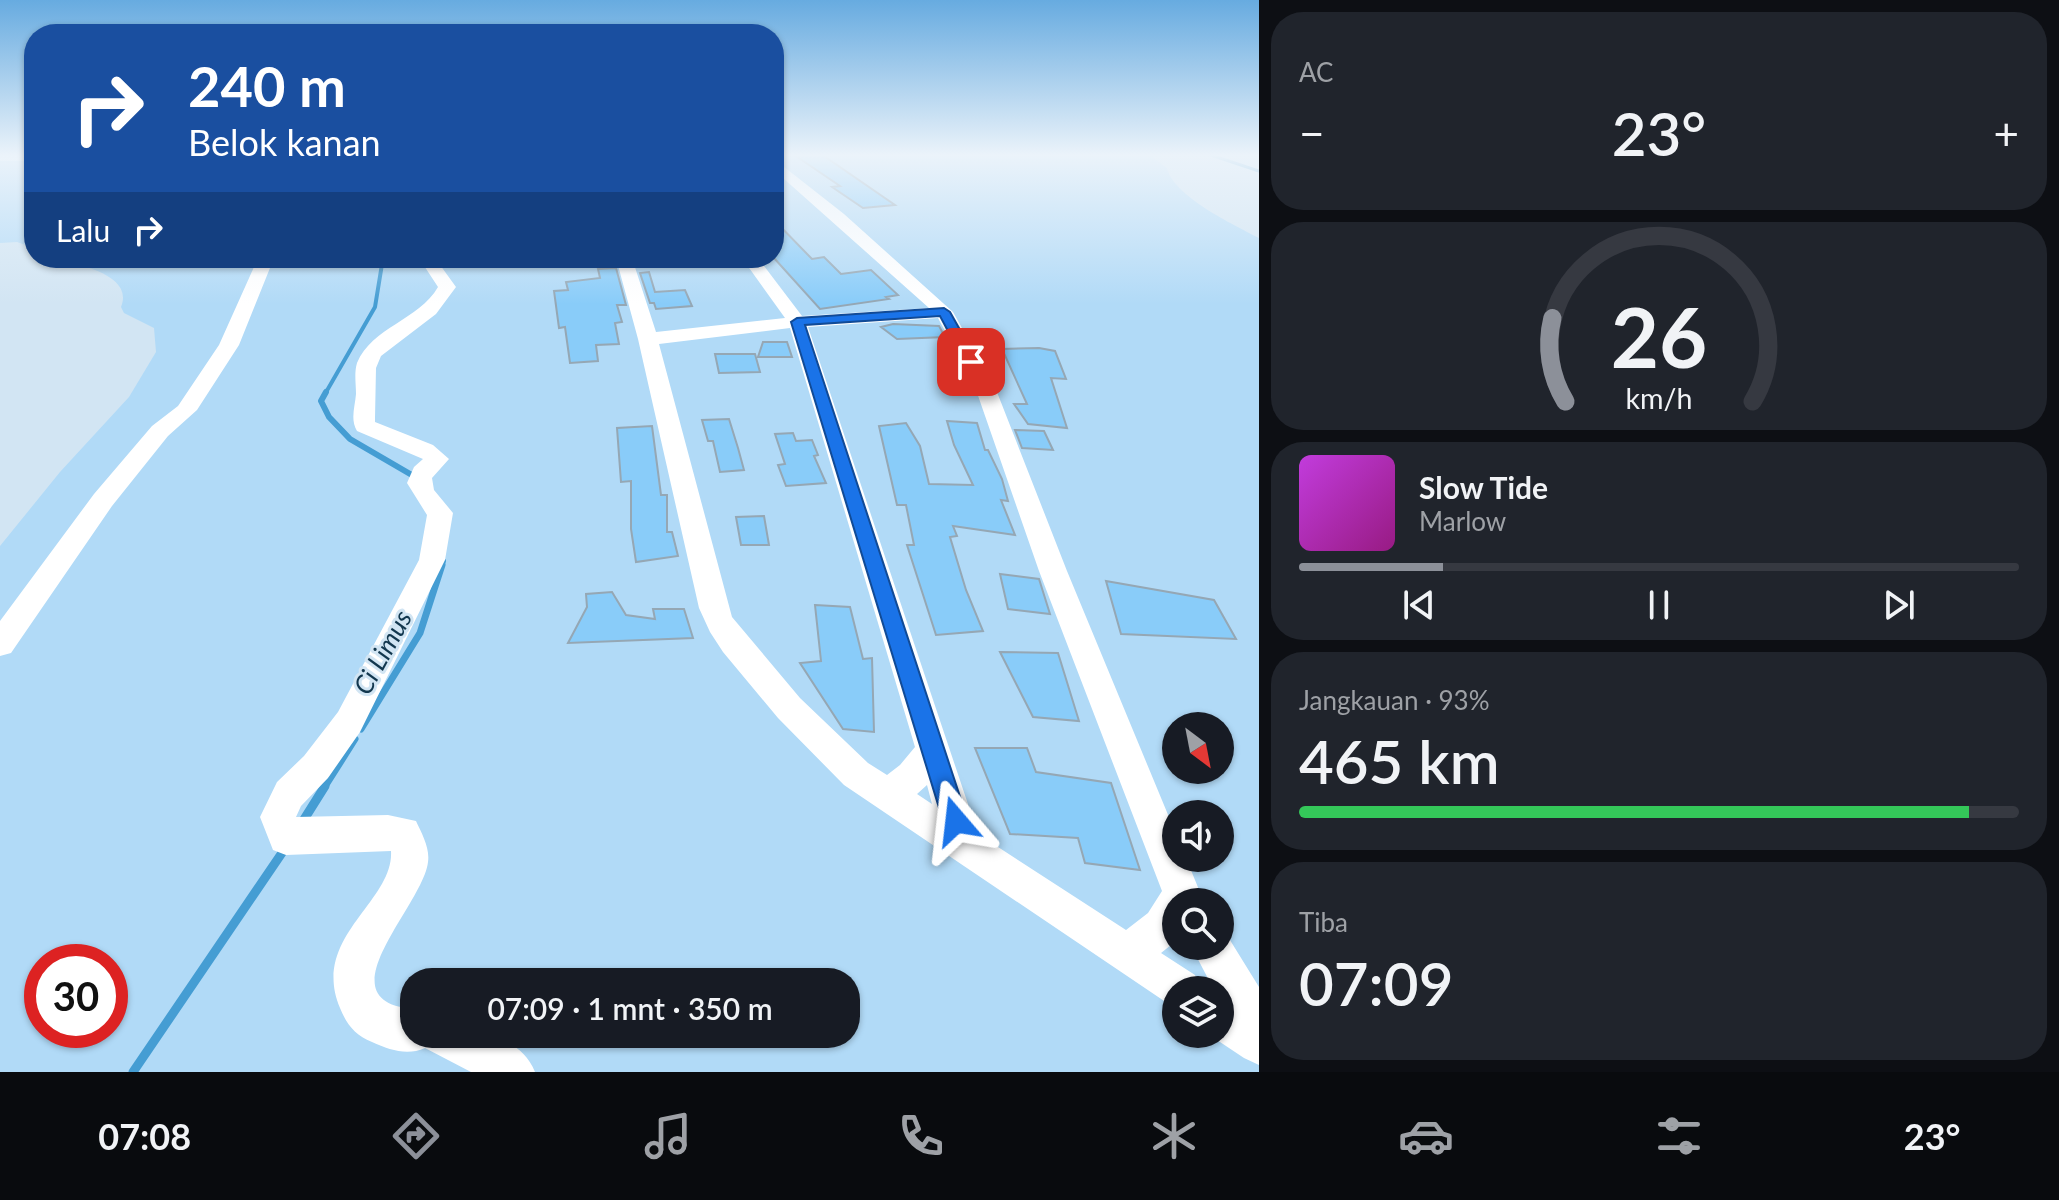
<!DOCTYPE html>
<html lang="id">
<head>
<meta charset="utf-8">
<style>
  body { margin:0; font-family:Lato,sans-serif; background:#20242c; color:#f1f3f6; height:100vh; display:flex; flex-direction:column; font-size:30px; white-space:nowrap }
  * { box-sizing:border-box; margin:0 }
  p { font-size:26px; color:#9ea1a6 }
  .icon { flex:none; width:44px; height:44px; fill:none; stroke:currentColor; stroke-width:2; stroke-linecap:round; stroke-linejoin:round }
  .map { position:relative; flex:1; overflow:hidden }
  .sheet { display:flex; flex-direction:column; gap:12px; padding:12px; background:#0d0f14; width:800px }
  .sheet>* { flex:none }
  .guide { position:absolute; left:24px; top:24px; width:760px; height:244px; border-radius:32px; box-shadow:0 2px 6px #0004; background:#1a4fa0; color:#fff; overflow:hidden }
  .needle { width:52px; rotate:148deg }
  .fabs { position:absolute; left:1162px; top:712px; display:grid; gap:16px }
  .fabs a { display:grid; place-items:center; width:72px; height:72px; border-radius:50%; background:#171b24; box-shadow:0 2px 6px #0004; font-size:40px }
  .speed { position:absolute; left:24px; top:944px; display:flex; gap:16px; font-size:40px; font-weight:700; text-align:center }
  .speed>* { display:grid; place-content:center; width:104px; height:104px; border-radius:50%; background:#171b24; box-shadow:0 2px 6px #0004; line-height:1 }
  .speed .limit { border:12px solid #d22; background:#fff; color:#111 }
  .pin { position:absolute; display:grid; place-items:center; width:68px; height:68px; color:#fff; margin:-34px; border-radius:16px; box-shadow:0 4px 12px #0006 }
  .me { position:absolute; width:88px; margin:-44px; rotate:343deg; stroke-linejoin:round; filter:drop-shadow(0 0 6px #0008) }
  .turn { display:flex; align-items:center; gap:28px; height:168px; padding:0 32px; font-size:36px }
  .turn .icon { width:104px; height:104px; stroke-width:2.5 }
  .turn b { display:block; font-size:56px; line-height:68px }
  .then { display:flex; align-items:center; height:76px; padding:0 32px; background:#0003; gap:16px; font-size:30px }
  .big { font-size:60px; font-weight:600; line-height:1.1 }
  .sheet .card { flex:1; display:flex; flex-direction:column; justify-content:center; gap:12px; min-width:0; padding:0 28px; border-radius:32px; background:#20242c }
  .sheet .dial { align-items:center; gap:0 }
  .dial svg { height:208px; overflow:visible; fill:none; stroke:#363941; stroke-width:7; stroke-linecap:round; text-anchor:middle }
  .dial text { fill:#f1f3f6; stroke:none }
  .song { display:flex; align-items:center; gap:24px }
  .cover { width:96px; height:96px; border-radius:12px; background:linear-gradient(135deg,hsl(290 70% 55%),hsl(310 70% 35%)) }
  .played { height:8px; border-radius:4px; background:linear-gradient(90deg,#8c9099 20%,#363941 20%) }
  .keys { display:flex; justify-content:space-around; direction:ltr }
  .heat { display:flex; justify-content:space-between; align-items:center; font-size:44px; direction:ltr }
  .charge { height:12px; border-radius:6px; background:linear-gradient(90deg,#34c759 93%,#363941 0) }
  .trip { position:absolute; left:400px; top:968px; width:460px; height:80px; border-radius:32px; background:#171b24; box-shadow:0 2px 6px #0004; font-weight:600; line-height:80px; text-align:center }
  .dock { display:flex; height:128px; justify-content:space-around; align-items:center; background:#090b0e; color:#9ea1a6 }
  .dock .icon { width:56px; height:56px }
  .dock .selected { color:#8c9099 }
  .dock b { font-size:36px; color:#f1f3f6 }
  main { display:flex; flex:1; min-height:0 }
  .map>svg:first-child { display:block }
  .green { fill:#b1daf7; fill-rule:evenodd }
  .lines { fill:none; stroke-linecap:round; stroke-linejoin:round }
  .stream-far4 { stroke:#459dd3; stroke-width:3 }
  .stream-far3 { stroke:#459dd3; stroke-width:4 }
  .stream-far2 { stroke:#459dd3; stroke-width:6 }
  .stream-far1 { stroke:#459dd3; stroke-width:7 }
  .stream { stroke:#459dd3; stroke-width:9 }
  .building { fill:#89ccf9; stroke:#95a7b4; stroke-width:2 }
  .minor { fill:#fff; fill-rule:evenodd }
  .route { fill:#1a73e8; stroke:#114b97; stroke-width:2 }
  .labels { text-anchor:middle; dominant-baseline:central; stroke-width:6; stroke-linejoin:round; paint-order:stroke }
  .water-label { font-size:26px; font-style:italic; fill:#12374e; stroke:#d2e5f3 }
</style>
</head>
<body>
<main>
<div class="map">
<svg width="1259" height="1072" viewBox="0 0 1259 1072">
  <rect width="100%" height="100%" fill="#d2e5f3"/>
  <path class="green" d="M774,154H1148L1167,168C1173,196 1234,225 1259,238V1072H0V546L60,472L129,397L156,352L154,328L124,313L121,307C134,275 81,266 58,258H774ZM1176,726H1220V770H1176ZM1176,814H1220V858H1176ZM1176,902H1220V946H1176ZM42,962H110V1030H42ZM414,982H846V1034H414ZM1176,990H1220V1034H1176Z
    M0,160L34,161V248L17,242L0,243Z"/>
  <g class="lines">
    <path class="stream-far4" d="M1208,154L1259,171"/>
    <path class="stream-far3" d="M325,394L375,307L383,258"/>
    <path class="stream-far2" d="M326,392L321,401L329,417L350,439L417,478
      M441,567L443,561"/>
    <path class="stream-far1" d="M361,729L420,633L442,565
      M324,788L355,739"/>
    <path class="stream" d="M303,821L325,786
      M133,1072L286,847"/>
  </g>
  <path class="building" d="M793,154H821L895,205L863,208L832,187L840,186Z
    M774,220L812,259L824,257L841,274L871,270L898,295L886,297L889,299L820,309L774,258Z
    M616,268L626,305H617L622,322L615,323L619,344L596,345L598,361L570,363L565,327L559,328L554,291L568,290L566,282L600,278L598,269Z
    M649,272L655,292L685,290L692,306L656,309L654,303H650L640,273Z
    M893,324L939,326L945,337L897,339L881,327Z
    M763,342H787L792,357H758Z
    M1039,348L1055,351L1066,379L1051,378L1067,428L1028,424L1014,404H1027L1002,349Z
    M715,354H755L760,372L719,373Z
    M729,419L738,448L744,470L720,472L713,441H708L702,420Z
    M947,421L977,423L985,450H988L1002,479L1008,501L1001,500L1015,535L953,526L957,536L950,537L966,590L983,631L936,635L907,545H914L906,505H897L879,426L906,423L920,446L929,484L973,485L954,445Z
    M652,426L661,495H667V532H672L678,556L636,562L631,529V481L621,482L617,428Z
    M1015,430L1044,431L1053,450L1022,448Z
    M793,433L796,441L812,440L818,455L814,456L826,483L786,486L778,465L785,464L775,434Z
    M764,516L769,545H741L736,517Z
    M1000,574L1039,579L1050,614L1008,609Z
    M1106,581L1214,600L1236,639L1121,634Z
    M612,592L626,615L655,619L653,609H684L693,638L568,643L587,607L586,594Z
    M815,605L850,607L863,659L872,658L874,732L843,729L800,663L821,661Z
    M1000,652L1058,653L1079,721L1033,717Z
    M975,748H1027L1036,772L1111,783L1140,870L1085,863L1078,838L1010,834Z"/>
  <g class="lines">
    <path class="minor" d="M0,154H34V161H0Z
      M774,159L844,214L953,312L995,387L1067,571L1176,834V858H1186L1204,902H1176V941L1161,953L1195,975L1201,990H1176V1009L844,785L778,718L723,652L710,632L699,608L638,339L616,258H632L656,332L785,318L742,258H758L802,316L929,308L774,170ZM938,318L975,387L1039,571L1162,891L1148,913L1126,930L978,834L808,327ZM790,328L915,747L900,765L887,775L868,763L800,698L732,617L659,344ZM927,785L932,804L917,794Z
      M258,258H274L239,345L197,410L168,436L112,506L11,653L0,656V621L94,494L152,426L178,406L219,345Z
      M419,258H435L456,287L436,314L381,356L376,368L375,418V422L433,445L449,459L432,478L434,490L453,513L445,560L360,732L328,778L301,806L296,817L388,815L416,821C422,834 430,848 428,862C423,906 320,1001 414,1009V1034C457,1034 516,1025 535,1072H471L425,1048C407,1056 390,1050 372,1042C355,1035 347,1025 340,1008C310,937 394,902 391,851L286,855L273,850L260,817L277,782L304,756L338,712L419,560L427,515L407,483L414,467L423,459L357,431C350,419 355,407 356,394C356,384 354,373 357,363C372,327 419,320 438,287Z
      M1220,930L1225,932L1259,987V1065L1244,1058L1208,1034H1220V990H1214L1191,946H1220Z"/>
  </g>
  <linearGradient id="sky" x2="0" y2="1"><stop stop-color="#67abe0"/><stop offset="0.51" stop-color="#ebf3fa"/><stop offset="1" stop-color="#ebf3fa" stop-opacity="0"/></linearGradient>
  <rect width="1259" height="304" fill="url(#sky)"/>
  <path class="route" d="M944,308L950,312L978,362L976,365H966L940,316L805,325L968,821L964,830L956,834L947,830L943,821L791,322L797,318Z"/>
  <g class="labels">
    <g class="water-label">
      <text transform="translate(382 652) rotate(-61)">Ci Limus</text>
    </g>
  </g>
</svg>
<div class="fabs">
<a><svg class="needle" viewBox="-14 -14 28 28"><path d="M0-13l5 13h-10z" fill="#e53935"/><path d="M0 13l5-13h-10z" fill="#9ea1a6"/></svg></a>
<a><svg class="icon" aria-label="sound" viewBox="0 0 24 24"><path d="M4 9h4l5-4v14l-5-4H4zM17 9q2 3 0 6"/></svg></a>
<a><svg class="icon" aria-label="search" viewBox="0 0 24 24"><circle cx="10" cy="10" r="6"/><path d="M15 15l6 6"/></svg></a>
<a><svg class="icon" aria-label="layers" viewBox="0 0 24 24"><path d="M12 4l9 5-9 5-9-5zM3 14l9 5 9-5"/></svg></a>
</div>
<div class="speed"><div class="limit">30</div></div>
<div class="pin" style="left:971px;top:362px;background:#d93025"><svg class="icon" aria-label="arrive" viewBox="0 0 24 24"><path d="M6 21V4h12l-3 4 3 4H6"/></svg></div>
<svg class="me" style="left:956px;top:821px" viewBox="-20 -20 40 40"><path d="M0-17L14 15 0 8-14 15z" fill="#1a73e8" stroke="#fff" stroke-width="4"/></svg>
<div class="trip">07:09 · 1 mnt · 350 m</div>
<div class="guide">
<div class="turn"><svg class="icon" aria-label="right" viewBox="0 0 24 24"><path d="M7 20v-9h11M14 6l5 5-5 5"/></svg><div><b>240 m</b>Belok kanan</div></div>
<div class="then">Lalu<svg class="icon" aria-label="right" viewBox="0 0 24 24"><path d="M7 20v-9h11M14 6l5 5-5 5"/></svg></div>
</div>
</div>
<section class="sheet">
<div class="card"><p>AC</p>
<div class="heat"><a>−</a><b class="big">23°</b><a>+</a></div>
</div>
<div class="card dial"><svg viewBox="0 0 100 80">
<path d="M14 69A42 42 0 1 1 86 69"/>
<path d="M14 69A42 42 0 0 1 9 37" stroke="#8c9099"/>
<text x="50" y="56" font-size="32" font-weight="700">26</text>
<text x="50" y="72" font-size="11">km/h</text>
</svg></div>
<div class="card">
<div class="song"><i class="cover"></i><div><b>Slow Tide</b><p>Marlow</p></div></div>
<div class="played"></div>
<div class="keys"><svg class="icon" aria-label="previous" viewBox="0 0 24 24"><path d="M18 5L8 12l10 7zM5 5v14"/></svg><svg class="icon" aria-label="pause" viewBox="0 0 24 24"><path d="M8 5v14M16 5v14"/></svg><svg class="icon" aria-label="next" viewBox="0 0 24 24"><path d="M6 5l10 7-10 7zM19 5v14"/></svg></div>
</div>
<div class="card"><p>Jangkauan · 93%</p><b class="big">465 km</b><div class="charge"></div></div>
<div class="card"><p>Tiba</p><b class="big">07:09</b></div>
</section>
</main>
<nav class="dock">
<b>07:08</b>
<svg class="icon selected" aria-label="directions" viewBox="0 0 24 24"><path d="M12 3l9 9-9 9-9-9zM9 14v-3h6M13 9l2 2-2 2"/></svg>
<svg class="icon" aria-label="music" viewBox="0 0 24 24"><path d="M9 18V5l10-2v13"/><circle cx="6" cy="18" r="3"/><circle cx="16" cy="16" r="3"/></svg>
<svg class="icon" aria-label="phone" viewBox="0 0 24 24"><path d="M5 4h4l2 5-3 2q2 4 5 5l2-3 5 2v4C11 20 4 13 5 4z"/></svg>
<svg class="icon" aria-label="climate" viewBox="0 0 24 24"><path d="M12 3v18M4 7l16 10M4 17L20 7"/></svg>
<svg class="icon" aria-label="car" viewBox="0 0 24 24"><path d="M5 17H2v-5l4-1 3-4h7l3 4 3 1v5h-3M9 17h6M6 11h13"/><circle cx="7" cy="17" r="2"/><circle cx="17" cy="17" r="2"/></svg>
<svg class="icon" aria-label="filters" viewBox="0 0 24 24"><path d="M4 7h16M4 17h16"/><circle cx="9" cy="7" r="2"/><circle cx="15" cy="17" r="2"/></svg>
<b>23°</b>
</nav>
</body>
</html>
